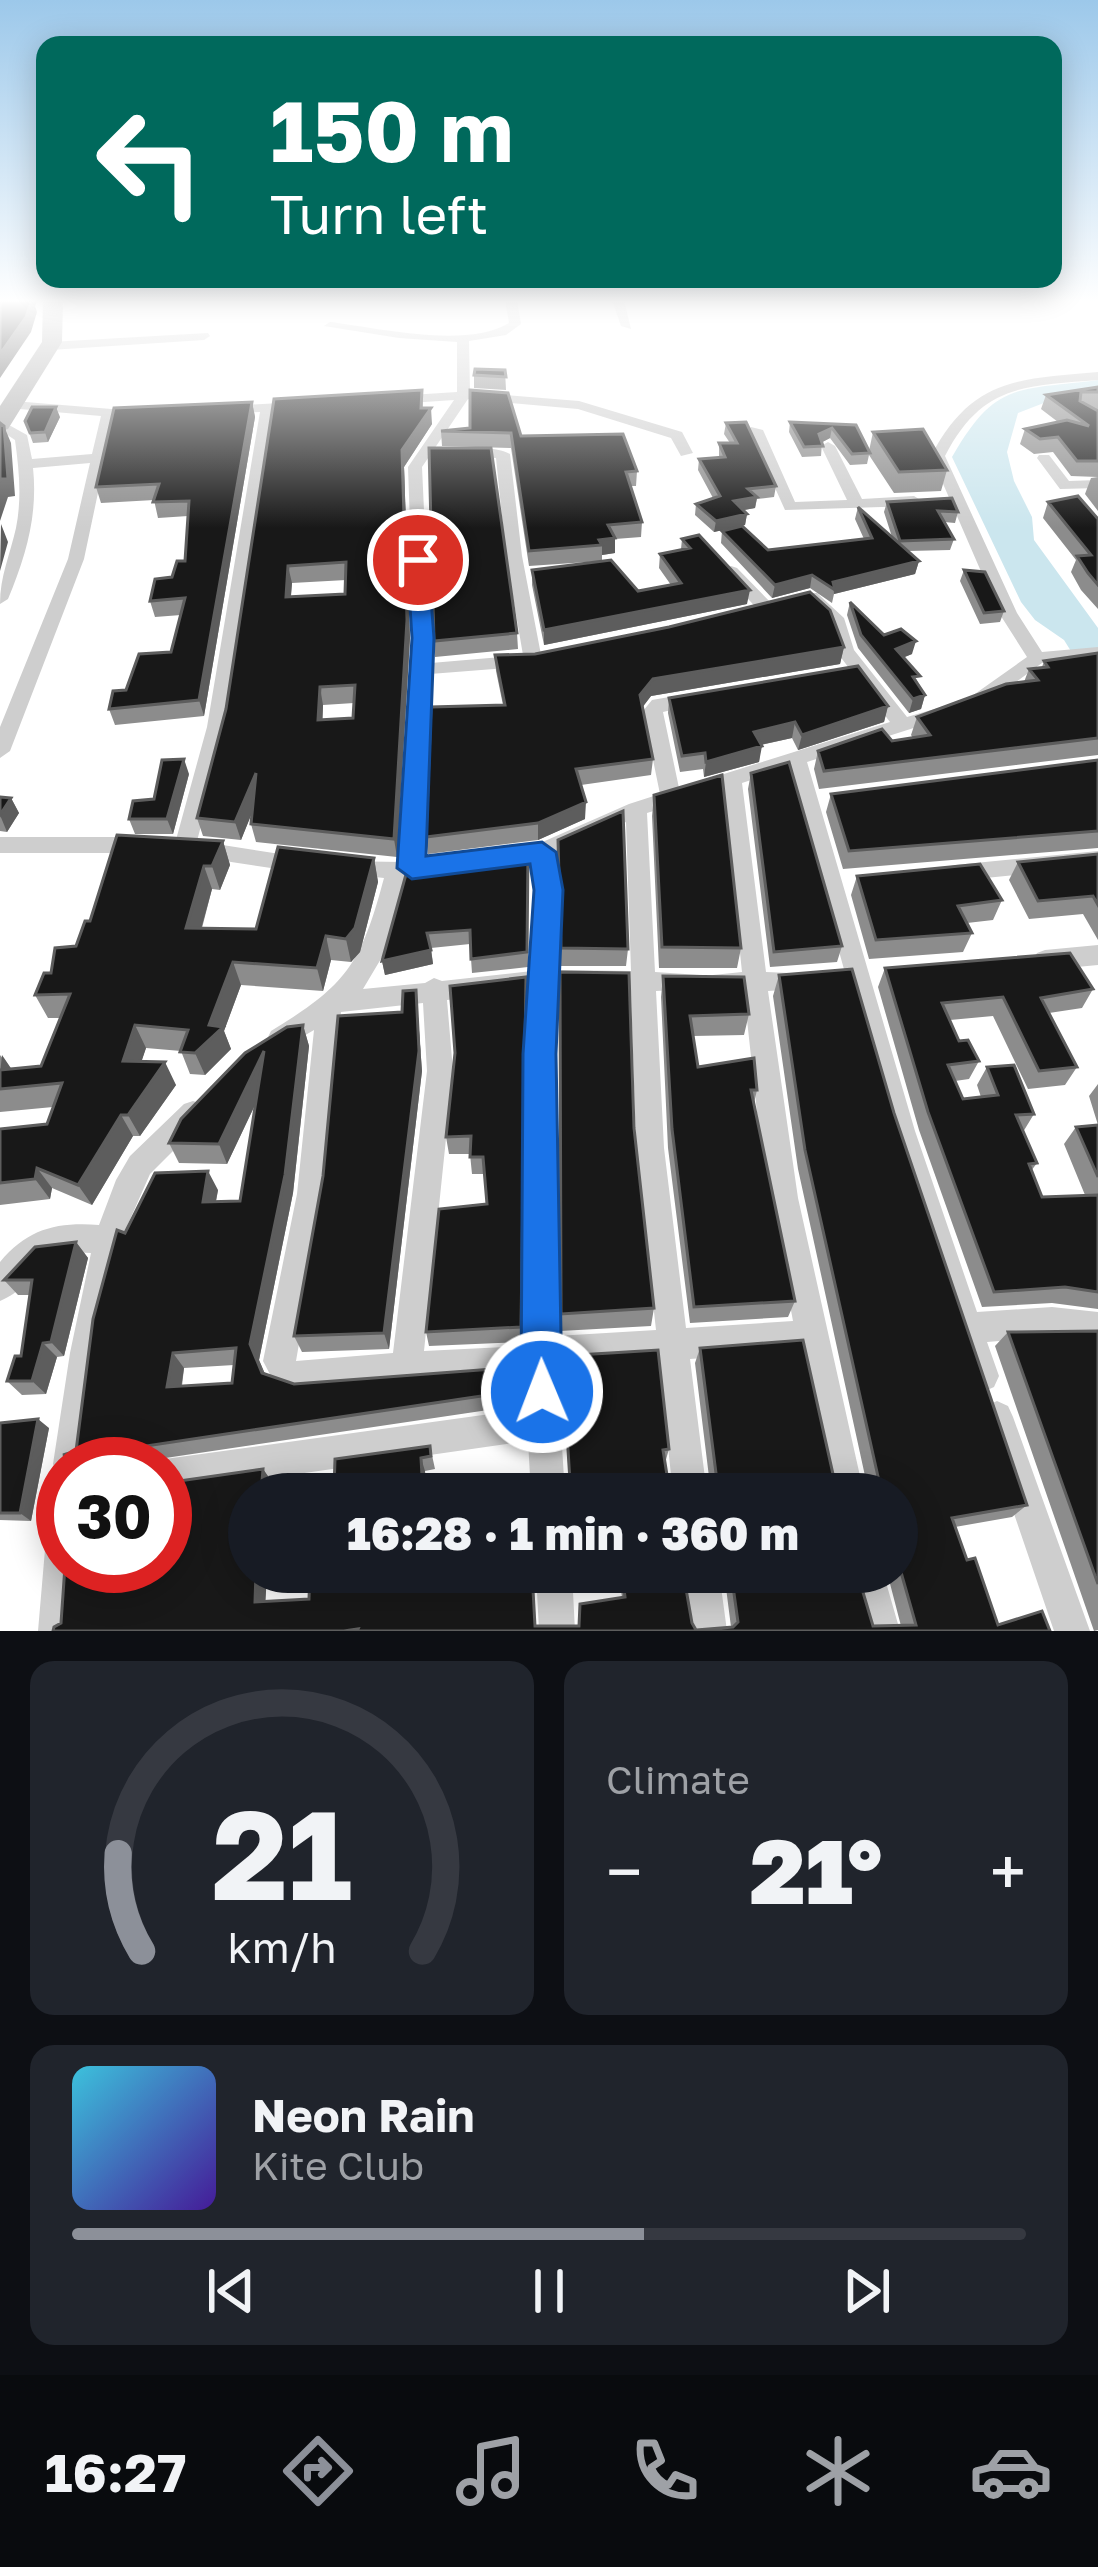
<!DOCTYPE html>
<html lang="en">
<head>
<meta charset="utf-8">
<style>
  body { margin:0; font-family:"Golos Text",sans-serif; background:#20242c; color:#f1f3f6; height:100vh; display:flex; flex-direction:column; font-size:45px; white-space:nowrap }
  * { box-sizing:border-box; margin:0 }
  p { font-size:39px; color:#9ea1a6 }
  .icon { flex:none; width:66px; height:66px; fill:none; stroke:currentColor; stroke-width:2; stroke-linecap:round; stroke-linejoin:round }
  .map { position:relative; height:1631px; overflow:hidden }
  .panel { display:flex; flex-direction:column; gap:30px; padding:30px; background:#0d0f14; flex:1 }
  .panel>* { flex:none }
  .hud { position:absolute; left:36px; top:36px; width:1026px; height:252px; border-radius:24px; box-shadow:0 6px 30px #0003; background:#00695c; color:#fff; overflow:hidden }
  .speed { position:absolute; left:36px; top:1437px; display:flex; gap:24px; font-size:60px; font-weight:700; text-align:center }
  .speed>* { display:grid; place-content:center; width:156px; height:156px; border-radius:50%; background:#171b24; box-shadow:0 6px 30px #0003; line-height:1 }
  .speed .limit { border:18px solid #d22; background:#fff; color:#111 }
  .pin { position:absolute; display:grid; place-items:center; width:102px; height:102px; color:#fff; margin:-51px; border:6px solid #fff; border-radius:50%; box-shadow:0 3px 12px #0007 }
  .me { position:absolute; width:132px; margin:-66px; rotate:359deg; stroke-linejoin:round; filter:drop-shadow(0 0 9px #0008) }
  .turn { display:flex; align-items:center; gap:42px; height:252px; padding:0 36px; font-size:54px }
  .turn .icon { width:156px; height:156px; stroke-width:2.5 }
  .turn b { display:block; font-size:84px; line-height:102px }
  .big { font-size:90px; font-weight:800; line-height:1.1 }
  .panel .tile { flex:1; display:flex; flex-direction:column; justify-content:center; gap:18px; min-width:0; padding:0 42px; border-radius:24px; background:#20242c }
  .panel .dial { align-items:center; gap:0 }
  .dial svg { height:312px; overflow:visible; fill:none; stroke:#363941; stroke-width:7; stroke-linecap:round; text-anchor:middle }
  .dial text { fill:#f1f3f6; stroke:none }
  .song { display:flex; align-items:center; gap:36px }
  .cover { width:144px; height:144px; border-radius:18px; background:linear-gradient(135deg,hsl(190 70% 55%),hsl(260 70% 35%)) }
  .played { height:12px; border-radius:6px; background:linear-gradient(90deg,#8c9099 60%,#363941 60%) }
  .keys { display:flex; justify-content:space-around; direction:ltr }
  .heat { display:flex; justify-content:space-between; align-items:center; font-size:66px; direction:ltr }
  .panel .tiles { flex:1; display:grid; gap:30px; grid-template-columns:1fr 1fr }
  .tile:last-child { grid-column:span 2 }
  .trip { position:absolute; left:228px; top:1473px; width:690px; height:120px; border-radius:60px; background:#171b24; box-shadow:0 6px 30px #0003; font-weight:800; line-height:120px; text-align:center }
  .menu { display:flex; height:192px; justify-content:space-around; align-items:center; background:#090b0e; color:#9ea1a6 }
  .menu .icon { width:84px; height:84px }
  .menu .active { color:#8c9099 }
  .menu b { font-size:54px; color:#f1f3f6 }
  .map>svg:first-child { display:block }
  .water { fill:#cbe6ee }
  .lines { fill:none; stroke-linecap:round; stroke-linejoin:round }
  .minor { fill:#cecece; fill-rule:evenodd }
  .primary { fill:#a9a9a9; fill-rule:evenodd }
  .wall { fill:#8c8c8c; fill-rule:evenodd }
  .shaded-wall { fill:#5d5d5d }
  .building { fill:#181818; stroke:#5d5d5d; stroke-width:3; fill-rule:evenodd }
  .route { fill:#1a73e8; stroke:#114b97; stroke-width:3 }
</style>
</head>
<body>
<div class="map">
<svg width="1098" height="1631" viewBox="0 0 1098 1631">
  <rect width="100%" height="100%" fill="#fff"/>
  <path class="water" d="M1098,380V400L1049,401L1018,413L1007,452L1014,481L1032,517L1034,540L1098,628V671L1079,664L1064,640L1035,620L1021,602L952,457C996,381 1015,391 1098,380Z"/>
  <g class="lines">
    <path class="minor" d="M505,300H517L521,324L506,335L469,341L470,392L579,401L682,432L693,453L681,456L671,438L578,409L468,399L422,467L431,663L523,655L506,556L496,458L459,456L457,453C469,446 498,447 510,454L522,556L542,660L533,666L430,674L423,859L443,860L446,866L443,872L406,878L385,952L363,989L425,983L434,978L442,981L532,971L535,902L532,862L502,866L494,864L491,858L494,852L538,844L629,804L660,794L643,711L652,700L698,692L707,698L705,702L663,712L679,788L890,722L836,651L830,624L805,601V593H817L844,618L854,650L907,717L938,708L945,710L948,714L945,718L807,762L915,1131L977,1312L1052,1307L1098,1312V1342L1052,1337L987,1342L999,1376L994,1387L983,1392L972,1387L889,1131L788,768L742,783L766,972L813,974L816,981L813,988L768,991L798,1198L864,1494H830L799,1351L690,1359L707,1494H673L659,1361L557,1367L565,1494H531L528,1441L165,1493V1464H154L165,1459L527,1409L526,1377L407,1383L301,1394L275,1384L263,1361L297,1194L314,1030L280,1050L271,1047L267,1039L271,1031C347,985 361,964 384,878L339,873L336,867L339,861L401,862L414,638L408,467L454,400L395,404L388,400L395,396L457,392V342L399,338L324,326L330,322C379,328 466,349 509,323ZM723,789L742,972L713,975L710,982L713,989L744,992L761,1149L793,1321L686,1328L664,1148L656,991L700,989L703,982L700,975L655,972L647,813ZM626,822L631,971L556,970L558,902L553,856ZM555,990L631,991L636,1148L656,1330L556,1336L553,1163ZM531,991L525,1163L526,1346L424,1351L453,1071L447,1000ZM423,1003L427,1071L393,1353L296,1361L325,1194L341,1012Z
      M612,300H624L631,329L621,326Z
      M208,333L210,336L204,340L50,350L44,346L50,342Z
      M1098,372V380C1025,386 982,384 945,456L1017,613L1042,652L1098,647V659L1042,663L986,704H972L970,700L972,696L1027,657L999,613L931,456C972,378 1018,379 1098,372Z
      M13,401L136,411L143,415L136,419L114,417L84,559L10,751L0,758V727L68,559L90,463L33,468C38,515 26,556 8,599L0,604C0,576 10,555 16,528C22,498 19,469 15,440L0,430V420L27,435L32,459L92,454L101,416L8,408V402Z
      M298,402L303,403V409L273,411L227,727L197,841L306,858L309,864L306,870L298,872L185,855L177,853L174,847L207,727L260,412L227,414L220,410L227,406Z
      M751,427L763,430L795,502L847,500L821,446L828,442L835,446L862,499L914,496L922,501L914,506L785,510L749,430Z
      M1039,455H1049L1069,481L1098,480V488L1060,489L1037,458Z
      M731,566L737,568L774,606V614H762L725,574L723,571Z
      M0,837H143L151,839L154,845L151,851L143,853H0Z
      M1098,851V867L955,881L947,879L944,873L947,867L955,865Z
      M1098,945V965L1045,970L1037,967L1033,960L1037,953L1045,950Z
      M193,1101L202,1104L206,1113L202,1122L150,1174L128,1224L108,1308L87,1464H63V1478L58,1476L53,1464L70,1353L91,1253C18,1249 44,1283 0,1301V1262C28,1229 56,1222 99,1225L116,1180L130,1156L184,1104Z
      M997,1401L1008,1406L1013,1417L1090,1631H1054L981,1417L986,1406Z
      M63,1521V1566H78L74,1631H38L46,1538L51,1526Z
      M536,1572H572L575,1631H539Z
      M683,1572H719L727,1631H691Z
      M847,1572H883L900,1631H864Z"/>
    <path class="primary" d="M43,300H63L62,342L8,429L0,431V406L42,342Z"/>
  </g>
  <path class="wall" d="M505,370L506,390L474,388V375Z
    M1098,387V477L1071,476L1053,452L1034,454L1020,444L1025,429L1058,422L1041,409L1046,395Z
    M470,390L521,436L637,471L636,486H630L642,522L641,537L615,539V553L602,555V561L529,566L511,448L442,446L441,431L470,428Z
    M274,399L423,408L432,424L404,467L410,638L397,857L256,842L251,824L252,812L241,840L203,836L197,818L226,709ZM346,580L345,594L291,597L292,583ZM354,703L353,718L322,720L323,705Z
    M252,402L255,417L204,716L115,725L109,709L126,690L171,652L181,615L155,617L150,601L185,561L188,516L158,518L154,500L101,503L96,487Z
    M60,417L48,442L33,443L25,421Z
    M790,422L856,425L869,451L873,432L947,470L941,491L894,493L869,455L867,464L850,465L830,438L822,442L821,456L802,457L789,432Z
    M726,423L776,486L774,497L757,499L755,508L744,510L747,514L745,525L714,532L695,515L696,504L713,498L698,470L699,459L719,458V443H730L724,434Z
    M1098,477V511L1085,494L1091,478Z
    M887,502L958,512L955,523L944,522L954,539L950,550L908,551L919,561L915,574L834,594L832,603L810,588L772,598L721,543L722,531L768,550L864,539L855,519L858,507L892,537L884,512Z
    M1048,502L1098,519V609L1081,590L1071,572L1076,560L1043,518Z
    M682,539L747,604L544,645L532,585V570L638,591L671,585L659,568L660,554L681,549Z
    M964,570L1004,611L1000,622L980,624L960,581Z
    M850,602L884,635L912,654L904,657L925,695L921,709L909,713L858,648L847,615Z
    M517,633L518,649L435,657L434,641Z
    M844,647L840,664L651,696L642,707L653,759L651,775L581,785L585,819L538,840L428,854L426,837L503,705L496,671L495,655Z
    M1098,653V755L819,789L814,769L818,751L913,738L911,735L917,717L1024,682L1029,669L1042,667L1044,661Z
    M669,698L888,706L884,722L798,750L792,738L761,745L759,762L704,777L703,769L680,772L668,713Z
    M1098,760V848L843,869L826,812L831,794Z
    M751,773L842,946L837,962L770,967L748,789Z
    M189,774L173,834H135L129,819Z
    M654,795L741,948L737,968H659L652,816Z
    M0,797L11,798L19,813L7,832L0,831Z
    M558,840L628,949L626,966H561Z
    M223,841L230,865L220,890L212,889L202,928L256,929L374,858L378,882L360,952L351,962L331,960L323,991L241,985L224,1031L231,1049L205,1075L190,1074L181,1051L146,1048L141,1062L176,1085L140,1136H133L92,1205L52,1188L50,1199L0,1205V1129L47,1124L53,1107L0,1112V1055L11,1069L41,1066L60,1018H48L35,995L51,973L76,946L90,921Z
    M528,851V967L472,973L470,944L431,948L433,964L385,975L382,961Z
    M1098,854V940L1083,914L1029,919L1009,880L1018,862Z
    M857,876L1002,900L993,920L967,923L972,933L963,952L869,959L851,895Z
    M885,968L1093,989L1082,1008L1049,1013L1077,1067L1065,1085L1028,1089L993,1016L950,1020L959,1041L979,1061L969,1079L955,1081L963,1099L981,1097L977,1085L987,1067L1034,1114L1023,1132L1037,1163L1031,1171L1042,1197L1085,1195L1064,1144L1076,1127L1098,1125L1089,1096L1098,1084V1309L1052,1303L982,1307L919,1130L878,987Z
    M852,969L894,1113L1027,1505L1012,1517L955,1527L967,1560L975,1558L998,1625L1042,1611L1050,1631H53L54,1627L61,1623L65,1566H165V1483L263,1469L272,1482L271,1494H249V1572H267L265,1601L309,1599L310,1572H532L535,1626H578L580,1604L622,1597L618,1572H683L692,1623L696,1630L731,1627L724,1572H857L873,1626H901L887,1572H897V1494H705L710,1485L695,1363L700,1348L803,1340L835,1483L867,1485L798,1169L773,996L779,975Z
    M560,972L634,1128L654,1308L651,1326L560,1331Z
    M663,976L749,1014L744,1035L693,1036L698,1067L757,1090L754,1103L795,1301L788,1317L690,1323L668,1148L661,997Z
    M416,990L422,1071L389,1349L302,1352L294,1336L402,1012Z
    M526,996L521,1342L429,1346L426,1332L487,1204L484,1174H472L470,1154H449L446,1137Z
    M303,1025L309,1046L293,1193L259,1360L265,1374L294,1384L521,1367L522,1405L152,1460L156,1464H73L63,1455L76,1451L125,1233L218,1190L216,1202L240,1201L255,1105L227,1164L179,1163L169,1143ZM234,1365L232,1383L182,1386L184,1368Z
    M76,1242L88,1258L64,1356L57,1357L46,1394L22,1395L7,1381L21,1356L30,1295H18L4,1280Z
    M1098,1331V1630L1094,1631L995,1346L1008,1332Z
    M562,1356L669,1449L665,1463L670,1494H559V1486L569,1482Z
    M0,1423L49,1428L31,1521L0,1520Z
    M430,1446L435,1469L334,1489Z"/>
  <path class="shaded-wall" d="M28,300H38L35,306L37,312L31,332L0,378V354Z
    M422,390L423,419L431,408L432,424L404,467L410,638L397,857L394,839L402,450Z
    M252,402L255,417L204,716L199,700Z
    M56,407L60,417L48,442L45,432Z
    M4,426L11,443L15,496L8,497L0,521V482Z
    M832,428L830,438L817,445L819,434Z
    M757,497L755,508L733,512L734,501Z
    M747,514L745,525L714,532L716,521Z
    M1,524L8,542L0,571Z
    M615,538V553L602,555V545L599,540Z
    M919,561L915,574L834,594L833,582Z
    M288,566L292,583L289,615L286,597Z
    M812,575L810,588L772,598L775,585Z
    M750,590L747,604L544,645V630Z
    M916,641L912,654L893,662L896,649Z
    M844,647L840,664L651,696L639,712L640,695L653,679Z
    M320,687L323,705L322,739L318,720Z
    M925,695L921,709L909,713L913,699Z
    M888,706L884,722L798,750L802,735Z
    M795,722L792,738L751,747L754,732Z
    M762,746L759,762L704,777L706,762Z
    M184,759L189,774L173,834L167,819Z
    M256,773L261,791L241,840L235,822Z
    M11,798L19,813L7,832L0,815Z
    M586,802L585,819L538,840V823Z
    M223,841L230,865L220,890L212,866Z
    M374,858L378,882L360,952L351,962L346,939Z
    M204,866L212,889L195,951L186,928Z
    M326,936L331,960L323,991L317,968Z
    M431,950L433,964L385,975L382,961Z
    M233,962L241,985L224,1031L231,1049L205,1075L195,1053L209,1025Z
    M416,990L422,1071L389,1349L384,1333Z
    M135,1025L146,1048L134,1084L123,1061Z
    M303,1025L309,1046L293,1193L259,1360L271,1388L250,1344Z
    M264,1051L271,1071L227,1164L219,1144Z
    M2,1055L17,1077L0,1074Z
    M165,1062L176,1085L140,1136L128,1115Z
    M121,1115L133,1136L92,1205L78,1185Z
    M37,1168L52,1188L50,1199L35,1179Z
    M208,1171L218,1190L212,1220L203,1202Z
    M76,1242L88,1258L64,1356L51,1342Z
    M43,1343L57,1357L46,1394L32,1381Z
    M173,1353L184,1368L179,1402L167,1387Z
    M38,1419L49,1428L31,1521L20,1513Z
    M139,1447L156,1464H148L137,1454Z
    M421,1458L425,1471L427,1494H423Z
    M263,1469L272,1482L271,1494H261Z
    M256,1572H267L265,1611L255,1602Z"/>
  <path class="building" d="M0,300H32L26,317L0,354Z
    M475,369L505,370L506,377L474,375Z
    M1098,387V392H1081L1080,401L1098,411V461H1077L1058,437L1040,439L1025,429L1067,420L1089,426L1046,395Z
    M422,390L421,408H431L402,450L407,620L394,839L251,824L256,773L235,822L197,818L226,709L274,399ZM346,562L345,594L286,597L288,566ZM355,685L353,718L318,720L320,687Z
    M470,390L508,393L521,436L623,434L637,471L626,472L642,522L608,525L615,538L599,540L602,545L529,551L511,433L441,431L470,428Z
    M252,402L199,700L109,709L113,691L126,690L139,654L171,652L185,598L150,601L155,579L172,577L177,561H185L189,501L153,502L159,484L96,487L114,408Z
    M32,407H56L45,432L30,433L25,421Z
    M746,422L776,486L748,489L757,497L734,501L747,514L716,521L696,504L720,496L699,459L725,457L719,443H737L726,423Z
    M790,422L856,425L870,453L852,454L832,428L819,434L823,446L804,447Z
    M0,423L4,426L8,479H1L0,482Z
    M923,429L947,470L899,472L873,432Z
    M429,448H491L517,633L434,641Z
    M1078,496L1098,519V585L1088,573L1077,556L1091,555L1048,502Z
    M952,498L958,512L938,511L954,539L900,541L887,502Z
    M858,507L919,561L833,582L835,590L812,575L775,585L722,531L742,526L768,550L872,538Z
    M699,535L750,590L544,630L532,570L611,560L638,591L681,583L660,554L690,548L682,539Z
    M964,570L985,572L1004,611L984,613Z
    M810,592L830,610L844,647L653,679L640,695L653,759L576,769L586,802L538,823L426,837L431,707L505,705L495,655L535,654L669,627Z
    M850,602L884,635L901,629L916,641L896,649L920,676L913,677L925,695L913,699L861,635Z
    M1098,653V738L824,771L818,751L882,729L892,741L930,735L917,717L1006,684L1038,680L1029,669L1048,667L1044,661Z
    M858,666L888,706L802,735L795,722L754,732L762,746L706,762L705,753L682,756L669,698Z
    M184,759L167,819H129L133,801L154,799L162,760Z
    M1098,760V831L849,851L831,794Z
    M789,762L842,946L774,952L751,773Z
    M722,775L741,948L662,947L654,795Z
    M0,797L11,798L0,815Z
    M623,811L628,949L561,948L558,840Z
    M117,835L223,841L212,866H204L186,928L256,929L278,847L374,858L355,928L346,939L326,936L317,968L233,962L209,1025L223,1027L195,1053L180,1052L188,1030L135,1025L123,1061L165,1062L128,1115H121L78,1185L37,1168L35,1179L0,1183V1129L47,1124L62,1083L0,1089V1070L41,1066L70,994L35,995L44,973H51L55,948L76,946L85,921H90Z
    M528,851L527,952L471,959L470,930L427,933L431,950L382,961L408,867Z
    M1098,854V905L1093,896L1038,901L1018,862Z
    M980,864L1002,900L958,906L972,933L876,940L857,876Z
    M1070,953L1093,989L1041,998L1077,1067L1039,1071L1003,997L942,1003L959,1041L968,1040L979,1061L948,1065L963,1099L998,1095L987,1067L1014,1065L1034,1114L1016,1115L1037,1163L1029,1164L1042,1197L1098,1195V1292L1065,1287L994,1292L928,1112L885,968Z
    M852,969L894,1113L1027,1505L952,1518L967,1560L975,1558L998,1625L1042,1611L1050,1631H357L358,1629L344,1631H53L54,1627L61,1623L65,1566H165V1483L263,1469L261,1494H249V1572H256L255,1602L309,1599L310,1572H532L535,1626H579L580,1604L625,1597L622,1572H683L692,1623L696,1630L733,1627L738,1622L731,1572H857L873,1626L916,1625L897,1558V1494H709L708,1486L717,1481L700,1348L803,1340L835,1483L875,1486L879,1481L805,1150L779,975Z
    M560,972L629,973L634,1128L654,1308L561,1314Z
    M663,976L744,977L749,1014L690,1016L698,1067L754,1058L757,1090H751L795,1301L694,1307L672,1129Z
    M526,977L521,1327L426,1332L439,1209L487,1204L483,1157H470L471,1136L446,1137L455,1053L450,986Z
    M416,990L419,1051L384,1333L294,1336L323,1176L338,1016L402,1012L403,991Z
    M303,1025L285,1175L250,1344L262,1373L294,1384L521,1367L522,1390L139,1447L137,1454L148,1455V1464H87L88,1457L63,1455L76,1451L93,1319L117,1230L125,1233L155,1173L208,1171L203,1202L240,1201L264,1051L219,1144L169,1143L181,1119L245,1053L287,1027ZM236,1348L232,1383L167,1387L173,1353Z
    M1098,1125V1177L1076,1127Z
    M76,1242L51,1342L43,1343L32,1381H7L15,1356H21L32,1280H4L35,1247Z
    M1098,1331V1584L1008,1332Z
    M658,1350L669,1449L663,1450L670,1494H560L559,1486L570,1481L562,1356Z
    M38,1419L20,1513H0V1423Z
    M430,1446L431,1456L421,1458L423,1494H327V1490L334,1489L335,1459Z"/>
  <linearGradient id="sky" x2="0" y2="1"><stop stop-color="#9cc8ea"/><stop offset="0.57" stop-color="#fff"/><stop offset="1" stop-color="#fff" stop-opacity="0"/></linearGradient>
  <rect width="1098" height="528" fill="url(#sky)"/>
  <path class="route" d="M418,554L428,560L434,638L426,856L542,842L556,852L563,890L556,1054L562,1392L556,1406L542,1412L527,1406L521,1392L523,1054L534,890L530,864L412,879L397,868L412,638L407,560Z"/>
</svg>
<div class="speed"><div class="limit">30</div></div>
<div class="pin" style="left:418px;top:560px;background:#d93025"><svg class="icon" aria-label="arrive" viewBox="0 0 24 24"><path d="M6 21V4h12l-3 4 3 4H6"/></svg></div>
<svg class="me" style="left:542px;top:1392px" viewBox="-20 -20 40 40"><circle r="17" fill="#1a73e8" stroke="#fff" stroke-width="3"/><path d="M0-11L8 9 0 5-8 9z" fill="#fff"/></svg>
<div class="trip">16:28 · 1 min · 360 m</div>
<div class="hud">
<div class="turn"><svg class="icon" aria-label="left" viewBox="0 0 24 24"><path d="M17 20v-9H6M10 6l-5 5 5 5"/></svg><div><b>150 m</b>Turn left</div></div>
</div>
</div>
<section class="panel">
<div class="tiles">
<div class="tile dial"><svg viewBox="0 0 100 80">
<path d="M14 69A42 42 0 1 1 86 69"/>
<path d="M14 69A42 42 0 0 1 8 44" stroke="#8c9099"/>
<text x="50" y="56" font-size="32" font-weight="700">21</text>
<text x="50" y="72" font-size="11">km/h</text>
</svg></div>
<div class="tile"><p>Climate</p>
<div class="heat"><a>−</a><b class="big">21°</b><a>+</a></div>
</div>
<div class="tile">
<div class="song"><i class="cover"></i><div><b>Neon Rain</b><p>Kite Club</p></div></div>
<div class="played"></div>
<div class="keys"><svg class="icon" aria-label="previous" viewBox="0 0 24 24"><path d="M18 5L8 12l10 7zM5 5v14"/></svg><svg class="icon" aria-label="pause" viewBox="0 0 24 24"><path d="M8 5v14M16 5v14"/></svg><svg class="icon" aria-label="next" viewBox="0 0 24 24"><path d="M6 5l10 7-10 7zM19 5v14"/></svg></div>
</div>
</div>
</section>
<nav class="menu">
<b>16:27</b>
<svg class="icon active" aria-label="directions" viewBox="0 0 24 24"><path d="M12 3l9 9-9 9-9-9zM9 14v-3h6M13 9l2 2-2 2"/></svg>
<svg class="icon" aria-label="music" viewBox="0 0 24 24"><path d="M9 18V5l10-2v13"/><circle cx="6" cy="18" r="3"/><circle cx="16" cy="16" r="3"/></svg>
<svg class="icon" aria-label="phone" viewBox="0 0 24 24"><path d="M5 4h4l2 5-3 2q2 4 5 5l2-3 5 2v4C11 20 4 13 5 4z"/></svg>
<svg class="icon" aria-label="climate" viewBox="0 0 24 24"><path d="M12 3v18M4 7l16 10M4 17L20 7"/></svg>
<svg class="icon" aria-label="car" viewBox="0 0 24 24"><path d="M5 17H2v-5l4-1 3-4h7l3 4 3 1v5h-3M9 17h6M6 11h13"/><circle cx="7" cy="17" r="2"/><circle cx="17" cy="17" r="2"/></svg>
</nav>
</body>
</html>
